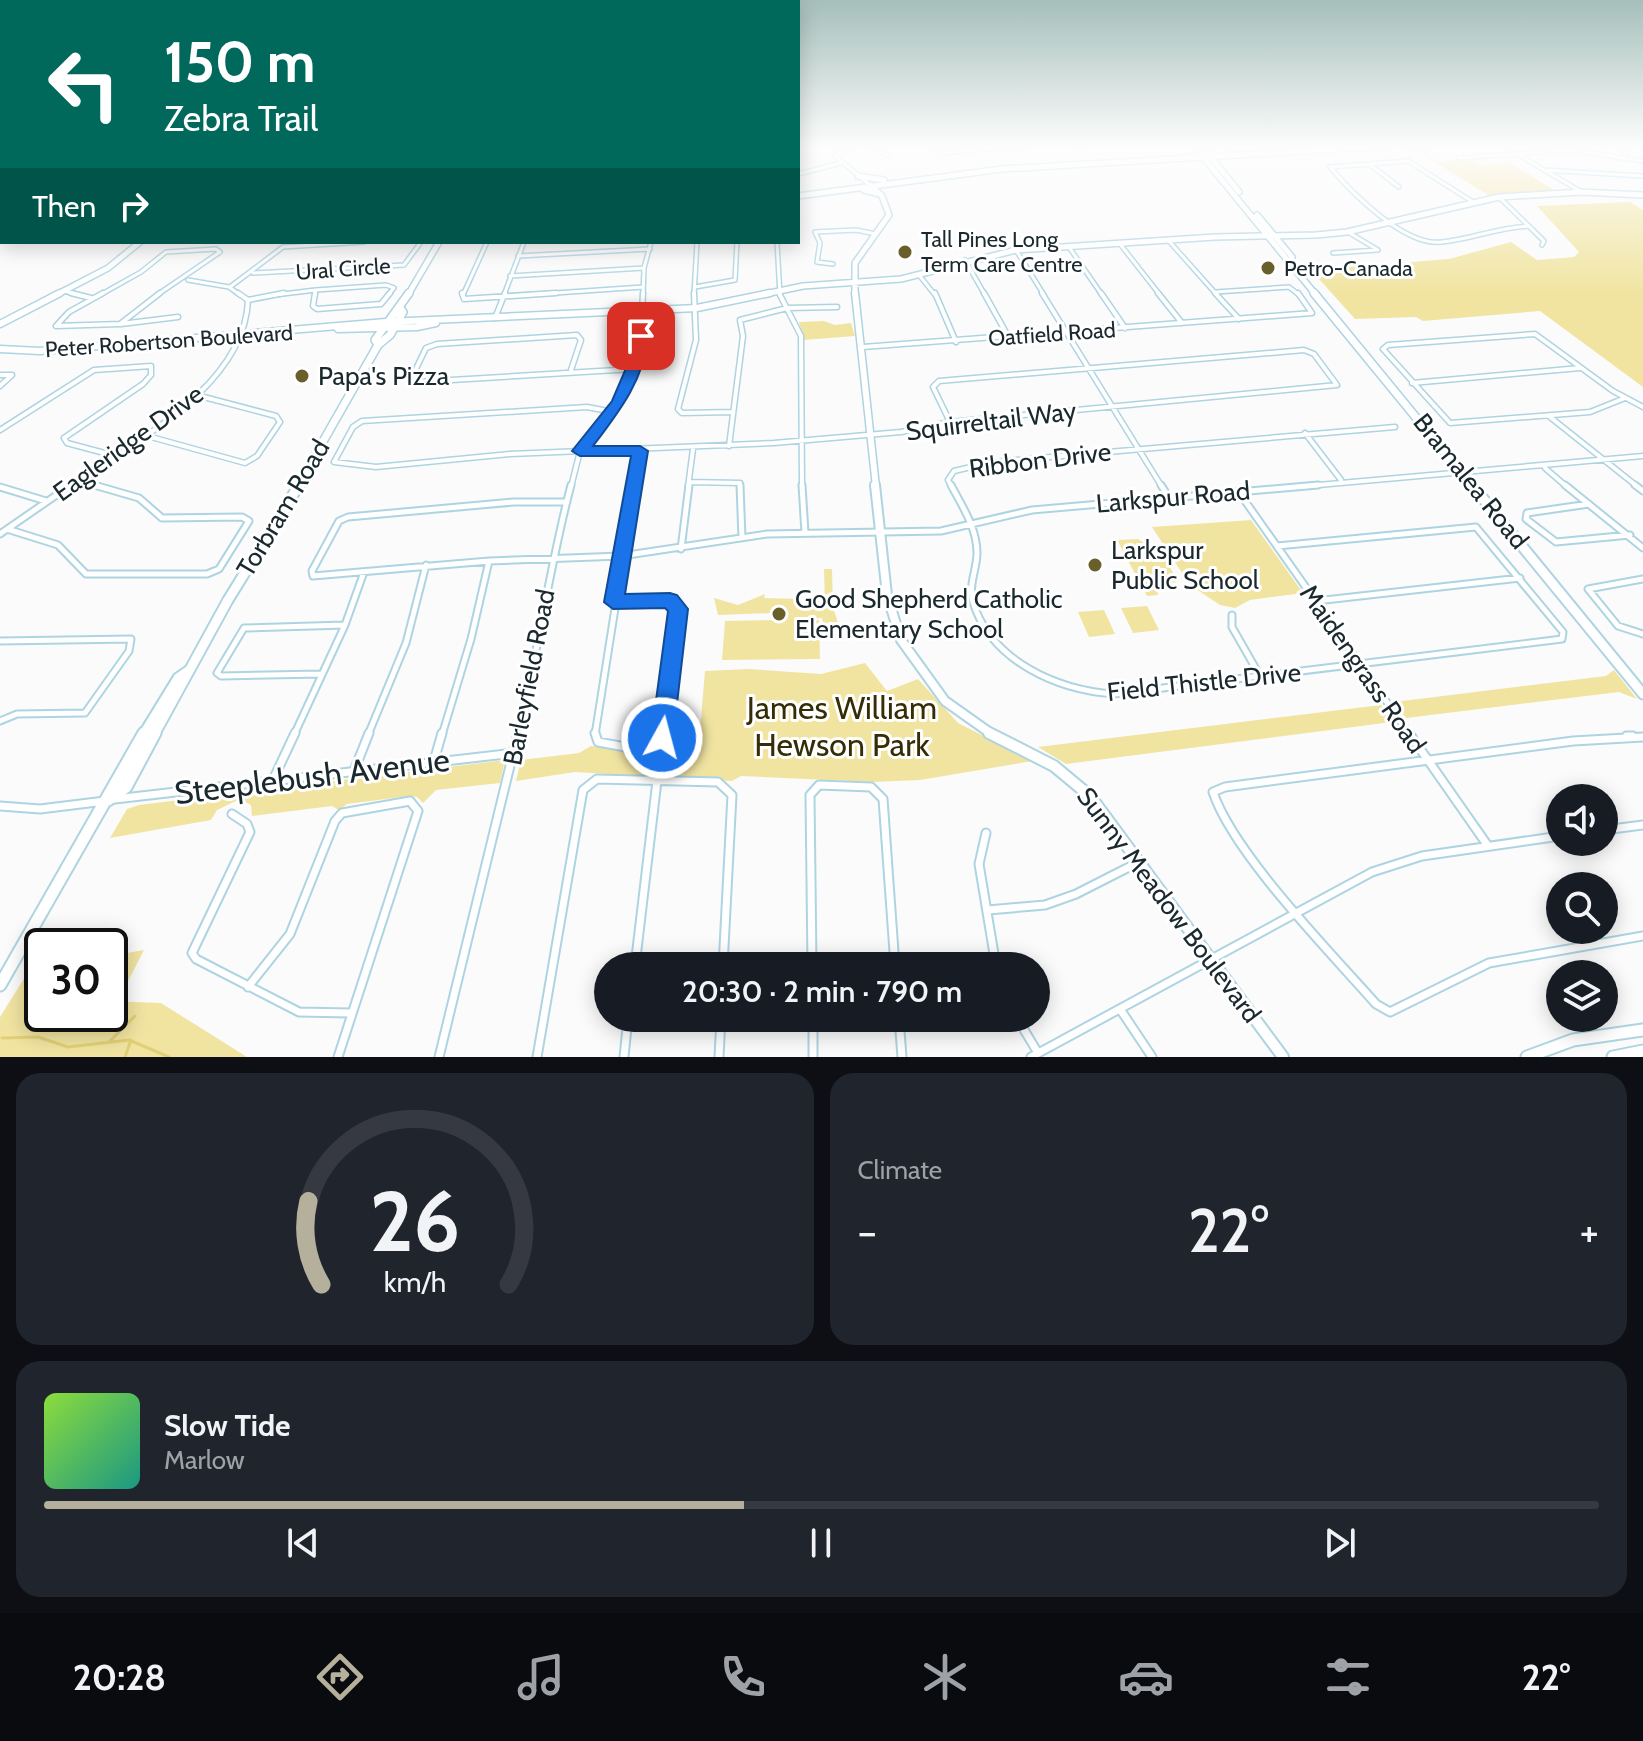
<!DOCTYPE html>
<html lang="en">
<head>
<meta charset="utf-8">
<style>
  body { margin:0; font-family:Cabin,sans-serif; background:#20242c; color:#f1f3f6; height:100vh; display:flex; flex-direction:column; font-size:30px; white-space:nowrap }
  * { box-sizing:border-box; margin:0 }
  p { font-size:26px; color:#9ea1a6 }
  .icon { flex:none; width:44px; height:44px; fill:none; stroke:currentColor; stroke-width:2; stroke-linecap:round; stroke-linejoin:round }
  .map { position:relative; height:1057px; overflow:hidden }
  .side { display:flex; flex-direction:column; gap:16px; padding:16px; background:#0d0f14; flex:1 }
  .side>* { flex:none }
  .guide { position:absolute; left:0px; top:0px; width:800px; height:244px; box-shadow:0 4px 20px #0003; background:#00695c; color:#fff; overflow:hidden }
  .controls { position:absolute; left:1546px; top:784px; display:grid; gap:16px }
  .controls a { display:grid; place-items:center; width:72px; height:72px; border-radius:50%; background:#171b24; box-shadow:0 4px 20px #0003; font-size:40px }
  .speed { position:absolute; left:24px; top:928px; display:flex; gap:16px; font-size:40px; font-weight:700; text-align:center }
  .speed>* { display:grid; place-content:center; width:104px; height:104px; border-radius:50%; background:#171b24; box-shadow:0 4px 20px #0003; line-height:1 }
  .speed .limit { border:4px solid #111; border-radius:12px; background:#fff; color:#111 }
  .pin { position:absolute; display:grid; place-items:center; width:68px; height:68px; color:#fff; margin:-34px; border-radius:16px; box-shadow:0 4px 12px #0006 }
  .me { position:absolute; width:88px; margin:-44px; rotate:7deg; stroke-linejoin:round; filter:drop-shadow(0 0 6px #0008) }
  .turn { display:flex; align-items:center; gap:28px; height:168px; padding:0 32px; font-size:36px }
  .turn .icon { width:104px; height:104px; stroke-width:2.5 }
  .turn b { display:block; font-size:56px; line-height:68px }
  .then { display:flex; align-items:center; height:76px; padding:0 32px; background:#0003; gap:16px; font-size:30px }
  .big { font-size:60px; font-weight:600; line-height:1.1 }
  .side .tile { flex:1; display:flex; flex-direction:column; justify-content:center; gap:12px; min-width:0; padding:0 28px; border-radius:24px; background:#20242c }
  .side .dial { align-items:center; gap:0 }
  .dial svg { height:208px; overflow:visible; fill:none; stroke:#363941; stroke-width:7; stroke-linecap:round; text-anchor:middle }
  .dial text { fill:#f1f3f6; stroke:none }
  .song { display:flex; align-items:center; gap:24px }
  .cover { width:96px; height:96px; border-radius:12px; background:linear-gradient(135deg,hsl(90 70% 55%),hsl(170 70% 35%)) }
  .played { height:8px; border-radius:4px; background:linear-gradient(90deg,#b4b09b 45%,#363941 45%) }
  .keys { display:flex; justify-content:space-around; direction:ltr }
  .heat { display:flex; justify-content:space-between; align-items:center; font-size:44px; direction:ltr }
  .side .tiles { flex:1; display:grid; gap:16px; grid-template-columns:1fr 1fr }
  .tile:last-child { grid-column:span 2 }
  .trip { position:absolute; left:594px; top:952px; width:456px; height:80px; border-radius:40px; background:#171b24; box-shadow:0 4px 20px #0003; font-weight:600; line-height:80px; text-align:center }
  .tabs { display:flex; height:128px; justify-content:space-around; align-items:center; background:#090b0e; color:#9ea1a6 }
  .tabs .icon { width:56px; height:56px }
  .tabs .selected { color:#b4b09b }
  .tabs b { font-size:36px; color:#f1f3f6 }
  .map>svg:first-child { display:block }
  .green { fill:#f1e4a1 }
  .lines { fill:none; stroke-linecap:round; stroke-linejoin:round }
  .stream { stroke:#e2d076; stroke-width:3 }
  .minor-far3-casing { stroke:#aed4e2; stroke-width:6 }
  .minor-far2-casing { stroke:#aed4e2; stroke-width:7 }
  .minor-far1-casing { stroke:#aed4e2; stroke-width:9 }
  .minor-casing { stroke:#aed4e2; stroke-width:11 }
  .tertiary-far3-casing { stroke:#aed4e2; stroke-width:8 }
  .tertiary-far2-casing { stroke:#aed4e2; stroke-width:9 }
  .tertiary-far1-casing { stroke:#aed4e2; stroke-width:12 }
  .tertiary-casing { stroke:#aed4e2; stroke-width:14 }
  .secondary-far3-casing { stroke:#aed4e2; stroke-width:8 }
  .secondary-far2-casing { stroke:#aed4e2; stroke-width:10 }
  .secondary-far1-casing { stroke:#aed4e2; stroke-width:13 }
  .secondary-casing { stroke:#aed4e2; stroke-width:15 }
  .minor-far3 { stroke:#fff; stroke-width:3 }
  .minor-far2 { stroke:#fff; stroke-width:4 }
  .minor-far1 { stroke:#fff; stroke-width:5 }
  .minor { stroke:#fff; stroke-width:7 }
  .tertiary-far3 { stroke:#fff; stroke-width:5 }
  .tertiary-far2 { stroke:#fff; stroke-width:6 }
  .tertiary-far1 { stroke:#fff; stroke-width:8 }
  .tertiary { stroke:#fff; stroke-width:10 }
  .secondary-far3 { stroke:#fff; stroke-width:5 }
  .secondary-far2 { stroke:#fff; stroke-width:7 }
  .secondary-far1 { stroke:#fff; stroke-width:9 }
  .secondary { stroke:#fff; stroke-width:11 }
  .route { fill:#1a73e8; stroke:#114b97; stroke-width:2 }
  .poi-dot { fill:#695f2b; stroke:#fff; stroke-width:3 }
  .labels { text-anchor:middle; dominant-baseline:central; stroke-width:6; stroke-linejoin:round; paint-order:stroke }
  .far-poi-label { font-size:22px; fill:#1a292e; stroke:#fff; text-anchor:start }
  .far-street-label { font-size:22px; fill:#1a292e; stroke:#fff }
  .poi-label { font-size:26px; fill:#1a292e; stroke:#fff; text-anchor:start }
  .street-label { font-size:26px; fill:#1a292e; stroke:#fff }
  .near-park-label { font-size:32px; fill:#352d05; stroke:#fff }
  .near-street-label { font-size:32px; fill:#1a292e; stroke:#fff }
</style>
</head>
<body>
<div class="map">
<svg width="1643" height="1057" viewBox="0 0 1643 1057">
  <rect width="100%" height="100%" fill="#fbfbfb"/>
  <path class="green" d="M1429,148L1426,153L1438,161L1468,159L1480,165L1510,163L1554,190L1488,195L1420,153L1403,150Z
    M1630,202L1643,210V387L1540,311L1423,321L1416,317L1355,319L1311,270L1449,259L1511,242L1537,260L1574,257L1579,252L1537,206Z
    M824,321L835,325L851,323L855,336L804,340L799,322Z
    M1251,520L1303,593L1250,600L1235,608L1220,605L1190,585L1152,527Z
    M1138,539L1163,554L1178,582L1156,584L1158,595L1147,596L1117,540Z
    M824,569H832L833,607L839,626L824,627L822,618L801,619L819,620L820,659L722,660L725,621L780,620L773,613L718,615L714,598L738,605L765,594L764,598L800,599L801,605H825Z
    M1147,606L1159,630L1133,633L1121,608Z
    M1104,610L1115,634L1089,637L1078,612Z
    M865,663L887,691L918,679L958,723L1033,761L920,780L873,782L741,776L732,781L575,772L516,781L521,760L579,753L591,746L651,751L666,744L673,755L698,754L705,671L749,669L821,674Z
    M1614,670L1637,699L1619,692L1406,718L1394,702L1606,676Z
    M1381,705L1392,722L1066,764L1038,747Z
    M505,760L500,783L436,790L423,803L417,797L409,796L347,804L339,810L332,806L252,816L251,805L240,799L217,810L211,820L110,838L127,809L139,805Z
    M144,950L123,991L110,1000V956Z
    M42,967V1014H110V1001L161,1003L247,1057H0V1017L30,969Z"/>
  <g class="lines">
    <path class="stream" d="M2,1038L38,1037L68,1047L129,1040L169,1057
      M109,1042L135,1016
      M125,1057L131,1040"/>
    <defs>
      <path id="minor-far3" d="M851,146L835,156L871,186
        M872,146L889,156
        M931,146L941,153L1025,146
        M1076,146H1080
        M1517,154L1580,191
        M1459,158L1571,150L1643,161
        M1625,158L1626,148
        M1369,164L1399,187
        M1544,170L1643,176
        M798,174L841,163
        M1499,197L1544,241L1542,245
        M1473,202L1408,161L1330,167C1352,193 1405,247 1442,242C1472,239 1499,227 1529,226
        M1168,240L1217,295
        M777,242L780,295
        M1120,244L1160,295
        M1069,247L1102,295
        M1016,250L1044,295
        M1333,253L1378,250L1348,232
        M518,256L650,249
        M965,260L985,295
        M833,264L817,262L820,243L815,232L856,230L876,234
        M253,273L404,265L421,242
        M919,275L935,295
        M510,276L644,268
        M188,280L229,287L240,295
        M230,287L283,247L364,242
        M695,287L735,280L737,242
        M316,290L386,285L394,288L388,295
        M64,291L79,295
        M1216,292L1289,287L1299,295
        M100,295L141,272L166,252L216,249L220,252L157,295
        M274,295L316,290
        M315,295L316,290
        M463,295L487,242
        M504,295L524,242
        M526,295L643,287
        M643,295L644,268L651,242
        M694,295L697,242"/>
      <path id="minor-far2" d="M71,293L91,298
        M103,293L69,312L56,326L120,324L160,293
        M315,293L313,306L317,309L381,304L390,293
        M462,293L464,299L556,293
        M694,293L696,340L678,409L682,413L733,412
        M779,293L801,336L802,487
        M935,293L956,342
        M984,293L1009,338
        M1042,293L1162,487
        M1101,293L1125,328
        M1158,293L1182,323
        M1215,293L1239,319
        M248,300L284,293
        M495,318L505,293
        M121,324L178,317
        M863,347L1312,313L1298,293
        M1304,350L1314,354L1337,385L950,422L933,387L939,381Z
        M571,370L581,340L577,335L437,344L426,348L412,377L418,382L633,369
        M0,375H12L0,386
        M1412,383L1580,368
        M1625,398L1590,412L1450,423L1383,349L1388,345L1535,334L1613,391L1643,407
        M613,412L587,407L362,421L353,427L334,462L376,467L510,454L774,443L901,432L950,422
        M1550,417L1638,487
        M0,430L94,370L151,366V375L143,384L64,438L67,443L112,455
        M1305,433L1341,480
        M144,435L245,463L257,456L280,422L276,416L200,396
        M729,446L743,336L740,320L787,308L837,307
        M1545,468L1567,487
        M78,480L101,487
        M689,482L740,483V487
        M68,487C132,443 245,387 248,300L238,293
        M571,487L580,451L619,402L640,352L643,293
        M634,487L640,451
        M688,487L693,449
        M952,487L948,480L954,471L992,462L1395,427
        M1296,487L1643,456"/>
      <path id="minor-far1" d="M740,485L742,538
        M802,485L805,533
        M951,485C962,506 977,528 977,553C977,569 968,585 973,602C991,661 1057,690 1114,694L1562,639L1563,632L1476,527L1277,546
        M1161,485L1168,496
        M1565,485L1643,548
        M1635,485L1643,491
        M0,487L46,501
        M1238,491L1410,735
        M567,502H514L348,517L339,521L312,571L313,576L489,561L621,556L767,534L941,531L1032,510L1318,485
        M1589,504L1527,513L1526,519L1556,542L1630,535
        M7,529L58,545L86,574H207L219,569L249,521L242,517L162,518L139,498L94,485
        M0,534L71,485
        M681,549L689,485
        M1643,579L1588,589L1618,626L1643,634
        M1316,601L1520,578
        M613,602H616
        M616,602L634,485
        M616,602L670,601L678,609L662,735
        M1232,615V627L1260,676
        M0,641L131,639L129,651L85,713L17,714L0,721
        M322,674L221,676L217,673L244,628L345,625
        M294,735L345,625L364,572
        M368,735L406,643L426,565
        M442,735L471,639L489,561
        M518,735C538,652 549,568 571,485
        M595,735L616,602
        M1626,735H1633"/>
      <path id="minor" d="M595,733L598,742L631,748L656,742L663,733
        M1409,733L1488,846
        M1643,737L1573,741L1225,787L1213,792C1233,853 1331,953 1376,1004L1390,1012L1489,963L1643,936
        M434,761L442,733
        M354,771L369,733
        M272,782L295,733
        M115,799L515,753
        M0,806L40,809L105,801
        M232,814L247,824L250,832L192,953L196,959L299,1012L350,1013
        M1604,830L1643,825
        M986,833L979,864L996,966
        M988,910L1045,905L1076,894L1137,863
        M635,966L657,781
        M812,966L810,795L819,785L871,787L883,799L895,966
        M248,987L290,934L335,821L342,813L410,801L418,811L338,1057
        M1120,1009L1152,1057
        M813,1018V1057
        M899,1018L902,1057
        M1017,1018L1038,1053
        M439,1057L518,733
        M537,1057L583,790L597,779L718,782L732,795L723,966
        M624,1057L628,1018
        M719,1057L721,1018
        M1031,1057L1372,872L1422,856L1560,836"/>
      <path id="tertiary-far3" d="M56,295L108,268L140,242
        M760,295L803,286L901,279L1016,250L1215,237L1316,235L1347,232L1499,197L1581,192L1643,195
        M855,295V263L889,215L882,196L871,186"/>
      <path id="tertiary-far2" d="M855,293L876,487
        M0,324L60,293
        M338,329L417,327L436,323
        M0,349L40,351L386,322L697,308L770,293"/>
      <path id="tertiary-far1" d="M875,485L887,595L901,640L945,701L993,735"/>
      <path id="tertiary" d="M989,733L1054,766L1090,796L1283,1057"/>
      <path id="secondary-far3" d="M1194,146L1316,295
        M1202,146L1239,192
        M858,176L884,180
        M864,190L880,194
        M798,196L1002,169L1389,146
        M1257,215L1292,257
        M408,295L439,242"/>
      <path id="secondary-far2" d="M1314,293L1473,487
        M378,345L375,340L409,293
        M297,487L378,345L390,335L403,312L400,308"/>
      <path id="secondary-far1" d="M1472,485L1643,694
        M143,735L178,678L188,671
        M154,735L228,600L299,485"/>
      <path id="secondary" d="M108,800L126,787L155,733
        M0,985L144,733
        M1527,1057L1573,1040L1643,1030
        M1613,1057L1643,1051"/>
    </defs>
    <use href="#minor-far3" class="minor-far3-casing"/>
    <use href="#minor-far2" class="minor-far2-casing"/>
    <use href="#minor-far1" class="minor-far1-casing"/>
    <use href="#minor" class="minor-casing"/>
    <use href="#tertiary-far3" class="tertiary-far3-casing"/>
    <use href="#tertiary-far2" class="tertiary-far2-casing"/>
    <use href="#tertiary-far1" class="tertiary-far1-casing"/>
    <use href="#tertiary" class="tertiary-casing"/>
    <use href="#secondary-far3" class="secondary-far3-casing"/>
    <use href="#secondary-far2" class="secondary-far2-casing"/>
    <use href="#secondary-far1" class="secondary-far1-casing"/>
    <use href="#secondary" class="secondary-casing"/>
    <use href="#minor-far3" class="minor-far3"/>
    <use href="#minor-far2" class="minor-far2"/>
    <use href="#minor-far1" class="minor-far1"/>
    <use href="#minor" class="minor"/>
    <use href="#tertiary-far3" class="tertiary-far3"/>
    <use href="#tertiary-far2" class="tertiary-far2"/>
    <use href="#tertiary-far1" class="tertiary-far1"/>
    <use href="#tertiary" class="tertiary"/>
    <use href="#secondary-far3" class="secondary-far3"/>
    <use href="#secondary-far2" class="secondary-far2"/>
    <use href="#secondary-far1" class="secondary-far1"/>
    <use href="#secondary" class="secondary"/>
  </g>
  <linearGradient id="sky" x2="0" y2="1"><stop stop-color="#a5bfba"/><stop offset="0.5" stop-color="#fdfdfd"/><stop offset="1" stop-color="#fdfdfd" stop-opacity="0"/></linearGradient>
  <rect width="1643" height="294" fill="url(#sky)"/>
  <path class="route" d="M636,333L648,336C645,379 618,413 593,446H640L648,451L625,594L670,593L677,595L688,609L673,738L670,745L662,747L654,745L651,738L668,611L665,608L613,609L604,602L631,456H580L572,451L612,401L633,352Z"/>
  <g class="poi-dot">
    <circle cx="905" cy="252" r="8"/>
    <circle cx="1268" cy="268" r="8"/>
    <circle cx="302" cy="376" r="8"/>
    <circle cx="1095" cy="565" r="8"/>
    <circle cx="779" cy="614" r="8"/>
  </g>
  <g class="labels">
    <g class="far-poi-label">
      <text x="921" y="239">Tall Pines Long<tspan x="921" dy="25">Term Care Centre</tspan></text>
      <text x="1284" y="268">Petro-Canada</text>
    </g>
    <g class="far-street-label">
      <text transform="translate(343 269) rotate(-4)">Ural Circle</text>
      <text transform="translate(1052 334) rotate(-4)">Oatfield Road</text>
      <text transform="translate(169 341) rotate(-4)">Peter Robertson Boulevard</text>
    </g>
    <g class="poi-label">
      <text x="318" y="376">Papa's Pizza</text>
      <text x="1111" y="550">Larkspur<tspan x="1111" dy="30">Public School</tspan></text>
      <text x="795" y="599">Good Shepherd Catholic<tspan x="795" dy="30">Elementary School</tspan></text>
    </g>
    <g class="street-label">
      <text transform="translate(991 421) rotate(-7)">Squirreltail Way</text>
      <text transform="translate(128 443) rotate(-36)">Eagleridge Drive</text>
      <text transform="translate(1040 460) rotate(-7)">Ribbon Drive</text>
      <text transform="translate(1471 481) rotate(51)">Bramalea Road</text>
      <text transform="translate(1173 497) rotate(-5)">Larkspur Road</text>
      <text transform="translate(283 508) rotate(-59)">Torbram Road</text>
      <text transform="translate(1363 669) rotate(55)">Maidengrass Road</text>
      <text transform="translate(529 677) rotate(-79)">Barleyfield Road</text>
      <text transform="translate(1204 682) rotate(-6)">Field Thistle Drive</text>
      <text transform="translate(1169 905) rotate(53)">Sunny Meadow Boulevard</text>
    </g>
    <g class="near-park-label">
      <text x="842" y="707">James William<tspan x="842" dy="37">Hewson Park</tspan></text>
    </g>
    <g class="near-street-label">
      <text transform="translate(312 776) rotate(-7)">Steeplebush Avenue</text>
    </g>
  </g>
</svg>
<div class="controls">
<a><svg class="icon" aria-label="sound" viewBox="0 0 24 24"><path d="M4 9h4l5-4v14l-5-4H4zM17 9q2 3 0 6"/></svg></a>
<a><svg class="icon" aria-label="search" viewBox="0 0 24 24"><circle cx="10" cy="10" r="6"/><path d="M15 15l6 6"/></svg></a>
<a><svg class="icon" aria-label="layers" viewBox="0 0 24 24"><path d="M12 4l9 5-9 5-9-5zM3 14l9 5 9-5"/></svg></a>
</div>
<div class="speed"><div class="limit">30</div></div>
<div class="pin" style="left:641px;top:336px;background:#d93025"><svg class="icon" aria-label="arrive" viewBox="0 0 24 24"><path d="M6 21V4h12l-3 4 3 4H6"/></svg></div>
<svg class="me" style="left:662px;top:738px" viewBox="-20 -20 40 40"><circle r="17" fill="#1a73e8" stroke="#fff" stroke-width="3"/><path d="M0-11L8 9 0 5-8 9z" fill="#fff"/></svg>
<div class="trip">20:30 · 2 min · 790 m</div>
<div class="guide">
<div class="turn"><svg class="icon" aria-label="left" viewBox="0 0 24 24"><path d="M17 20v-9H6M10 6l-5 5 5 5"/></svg><div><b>150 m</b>Zebra Trail</div></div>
<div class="then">Then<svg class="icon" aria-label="right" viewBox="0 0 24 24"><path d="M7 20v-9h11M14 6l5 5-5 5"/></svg></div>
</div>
</div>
<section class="side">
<div class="tiles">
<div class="tile dial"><svg viewBox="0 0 100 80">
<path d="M14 69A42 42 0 1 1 86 69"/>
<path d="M14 69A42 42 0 0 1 9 37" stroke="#b4b09b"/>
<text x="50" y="56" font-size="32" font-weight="700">26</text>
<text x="50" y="72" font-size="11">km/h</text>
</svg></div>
<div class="tile"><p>Climate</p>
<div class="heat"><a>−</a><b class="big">22°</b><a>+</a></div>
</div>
<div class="tile">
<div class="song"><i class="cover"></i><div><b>Slow Tide</b><p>Marlow</p></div></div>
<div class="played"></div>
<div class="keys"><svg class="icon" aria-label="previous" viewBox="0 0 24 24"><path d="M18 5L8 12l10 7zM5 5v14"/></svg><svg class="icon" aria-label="pause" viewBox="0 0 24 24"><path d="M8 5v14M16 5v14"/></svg><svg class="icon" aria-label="next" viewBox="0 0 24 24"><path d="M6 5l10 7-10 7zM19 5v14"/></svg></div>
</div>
</div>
</section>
<nav class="tabs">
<b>20:28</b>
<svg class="icon selected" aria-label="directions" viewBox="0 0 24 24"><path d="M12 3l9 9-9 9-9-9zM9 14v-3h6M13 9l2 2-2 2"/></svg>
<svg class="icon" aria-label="music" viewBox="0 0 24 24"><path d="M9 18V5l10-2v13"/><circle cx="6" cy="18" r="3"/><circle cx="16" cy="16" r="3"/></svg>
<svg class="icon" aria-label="phone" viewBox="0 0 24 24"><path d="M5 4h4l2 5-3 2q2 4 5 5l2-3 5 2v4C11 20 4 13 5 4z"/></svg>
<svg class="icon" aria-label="climate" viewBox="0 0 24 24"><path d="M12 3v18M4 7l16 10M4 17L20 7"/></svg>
<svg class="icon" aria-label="car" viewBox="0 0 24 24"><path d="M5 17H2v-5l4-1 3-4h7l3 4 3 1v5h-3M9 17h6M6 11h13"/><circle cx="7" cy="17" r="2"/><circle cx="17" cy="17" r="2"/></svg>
<svg class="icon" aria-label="filters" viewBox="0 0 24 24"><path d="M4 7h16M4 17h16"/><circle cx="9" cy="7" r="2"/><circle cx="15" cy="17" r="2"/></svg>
<b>22°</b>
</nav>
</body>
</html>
